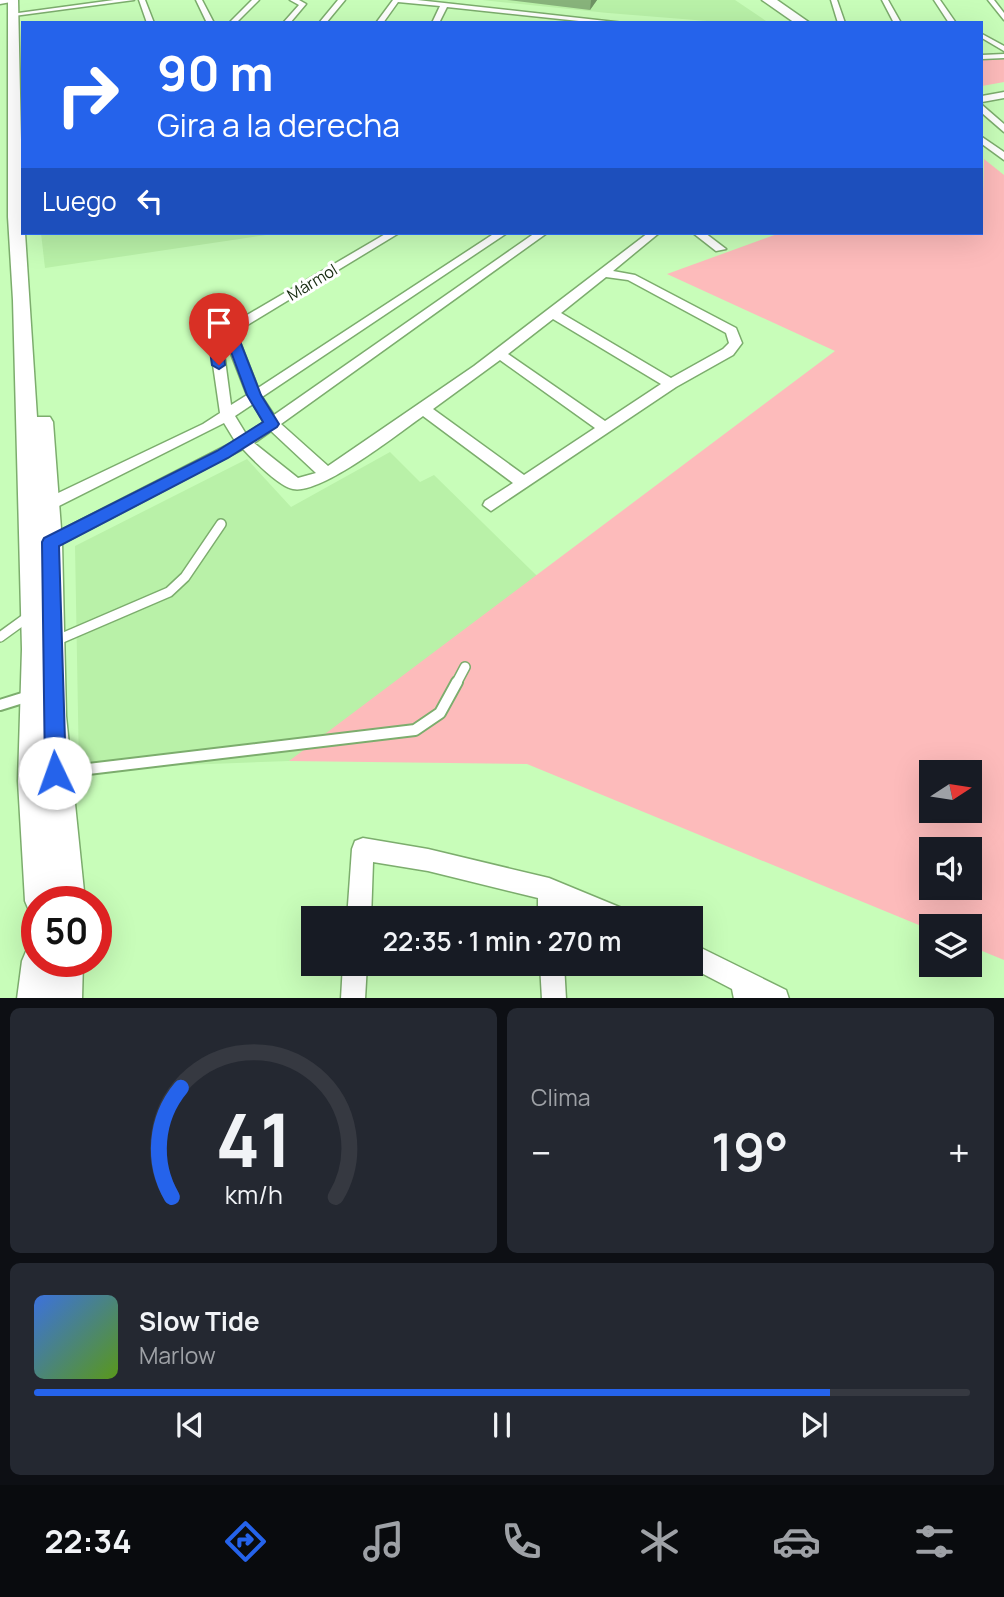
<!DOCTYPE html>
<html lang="es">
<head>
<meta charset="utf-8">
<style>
  body { margin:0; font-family:Manrope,sans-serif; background:#242831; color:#f1f3f6; height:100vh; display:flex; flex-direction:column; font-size:26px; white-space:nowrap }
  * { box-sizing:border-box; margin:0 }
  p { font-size:23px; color:#9ea1a6 }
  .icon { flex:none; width:38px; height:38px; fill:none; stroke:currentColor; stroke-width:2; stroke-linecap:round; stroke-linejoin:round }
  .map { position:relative; height:998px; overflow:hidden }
  .sheet { display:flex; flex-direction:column; gap:10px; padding:10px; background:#0d0f14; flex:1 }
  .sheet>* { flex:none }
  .hud { position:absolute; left:21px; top:21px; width:962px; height:214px; border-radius:0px; box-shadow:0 7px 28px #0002; background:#2563eb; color:#fff; overflow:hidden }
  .needle { width:46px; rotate:78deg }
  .fabs { position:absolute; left:919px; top:760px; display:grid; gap:14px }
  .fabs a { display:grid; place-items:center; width:63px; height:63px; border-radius:0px; background:#171b24; box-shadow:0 7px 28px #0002; font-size:35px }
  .speed { position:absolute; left:21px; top:886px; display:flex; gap:14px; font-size:35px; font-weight:700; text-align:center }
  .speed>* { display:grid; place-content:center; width:91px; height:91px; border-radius:50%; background:#171b24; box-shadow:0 7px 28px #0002; line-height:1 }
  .speed .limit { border:10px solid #d22; background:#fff; color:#111 }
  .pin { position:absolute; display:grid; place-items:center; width:60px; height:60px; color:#fff; margin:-72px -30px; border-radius:50% 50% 50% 0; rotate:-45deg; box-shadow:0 0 7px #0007 }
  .pin .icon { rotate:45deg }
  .me { position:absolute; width:77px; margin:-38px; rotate:357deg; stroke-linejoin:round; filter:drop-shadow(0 0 5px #0008) }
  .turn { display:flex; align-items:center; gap:24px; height:147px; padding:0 21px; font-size:32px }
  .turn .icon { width:91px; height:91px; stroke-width:2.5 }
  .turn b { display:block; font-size:49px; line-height:60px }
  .then { display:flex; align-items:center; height:66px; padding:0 21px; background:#0003; gap:14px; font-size:26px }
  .big { font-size:52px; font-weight:600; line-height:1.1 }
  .sheet .card { flex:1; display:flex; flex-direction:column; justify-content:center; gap:10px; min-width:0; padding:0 24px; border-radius:10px; background:#242831 }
  .sheet .dial { align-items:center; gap:0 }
  .dial svg { height:182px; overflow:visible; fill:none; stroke:#363941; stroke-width:7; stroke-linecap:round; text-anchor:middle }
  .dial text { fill:#f1f3f6; stroke:none }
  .song { display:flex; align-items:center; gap:21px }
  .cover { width:84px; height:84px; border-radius:10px; background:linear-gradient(135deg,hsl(220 70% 55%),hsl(90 70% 35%)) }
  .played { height:7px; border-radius:4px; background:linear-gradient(90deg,#2563eb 85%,#363941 85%) }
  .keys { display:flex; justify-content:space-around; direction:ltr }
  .heat { display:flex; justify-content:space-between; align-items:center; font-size:38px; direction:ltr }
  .sheet .tiles { flex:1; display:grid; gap:10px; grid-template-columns:1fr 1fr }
  .card:last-child { grid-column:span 2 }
  .trip { position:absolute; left:301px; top:906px; width:402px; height:70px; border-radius:0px; background:#171b24; box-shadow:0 7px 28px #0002; font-weight:600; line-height:70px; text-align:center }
  .menu { display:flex; height:112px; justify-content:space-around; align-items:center; background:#090b0e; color:#9ea1a6 }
  .menu .icon { width:49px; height:49px }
  .menu .on { color:#2563eb }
  .menu b { font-size:32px; color:#f1f3f6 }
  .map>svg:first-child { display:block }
  .built { fill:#b9f1a8 }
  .green { fill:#fdbbbb; fill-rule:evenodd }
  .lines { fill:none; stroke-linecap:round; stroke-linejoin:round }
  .service-far1-casing { stroke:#7cad6d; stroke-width:12 }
  .service-casing { stroke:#7cad6d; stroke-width:14 }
  .minor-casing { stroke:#7cad6d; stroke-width:3 }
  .tertiary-casing { stroke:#7cad6d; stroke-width:3 }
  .secondary-casing { stroke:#7cad6d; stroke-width:3 }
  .service-far1 { stroke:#fff; stroke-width:9 }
  .service { stroke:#fff; stroke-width:10 }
  .minor { fill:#fff; fill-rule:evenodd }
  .tertiary { fill:#fff; fill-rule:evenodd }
  .secondary { fill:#fff; fill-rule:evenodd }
  .wall { fill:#88b37b }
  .shaded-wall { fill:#6f9264 }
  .route { fill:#2563eb; stroke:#184099; stroke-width:2 }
  .labels { text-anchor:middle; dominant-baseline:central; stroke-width:6; stroke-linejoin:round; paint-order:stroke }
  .far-street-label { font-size:16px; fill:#162a10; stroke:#fff }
</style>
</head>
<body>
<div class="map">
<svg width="1004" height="999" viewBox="0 0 1004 999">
  <rect width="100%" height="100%" fill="#c8fdb9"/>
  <path class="built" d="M482,0H735L769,23H732L608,13Z
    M41,233H280L45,268Z
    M390,452L420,482L434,475L627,664L289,761L79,769L75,546L247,459L291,507Z"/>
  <path class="green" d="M1004,59V82L982,86V60Z
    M984,159L1004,175V960L970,946V926H931V930L527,764L289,761L835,351L667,274L780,233H982ZM931,772H970V810H931ZM931,849H970V887H931Z"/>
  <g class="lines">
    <defs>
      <path id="service-far1" d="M0,637L29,616
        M55,641L169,592L185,577L221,524
        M456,684L465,667"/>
      <path id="service" d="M0,705L29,696
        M63,772L415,730L440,713L457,682"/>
      <path id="minor" d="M0,0H16V1L0,4Z
        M114,0H134L14,16L11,14Z
        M139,0H145L154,23H147Z
        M196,0H202L214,23H207Z
        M252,0H259L236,23H229Z
        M290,0H299L306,4L290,23H283L299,5Z
        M338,0H345L326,23H319Z
        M393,0H417L624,23H598L447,7L439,23H432L440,6L398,2L383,23H376Z
        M770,0H777L810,23H802Z
        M831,0H837L845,23H838Z
        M882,0H888L901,23H894Z
        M934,0H940L956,23H949Z
        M988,0H994L1004,13V20Z
        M982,34L1004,46V51L982,38Z
        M1004,54V58L982,59V55Z
        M982,105L1004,124V132L982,113Z
        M982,137L1004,152V160L982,144Z
        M387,233H399L236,332L258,388L495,233H507L262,397L274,415L535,233H547L281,424L328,466L474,366L648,233H659L613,271L635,275L736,328L742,343L733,355L676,387L491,511L483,505L485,501L513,483L423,416C399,433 321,495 293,489C279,486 253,460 243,449L50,550H38L36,546L38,542L235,441L224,423L45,513L39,515L31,509L33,505L203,424L220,413L210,344L225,328ZM606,277L628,280L726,333L729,343L723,349L671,378L561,313ZM553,319L661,384L605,421L508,354ZM226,341L247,395L231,405L223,345ZM500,360L595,428L524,475L433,409ZM253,404L264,422L246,434L235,416ZM271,431L316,473L298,478L254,443Z
        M693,233H705L726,249L716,251Z
        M363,838L428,849L549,878L629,911L633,919H592L561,906L562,919H538V898L428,871L373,862L371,919H347L352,849L355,841Z
        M691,943L786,990L789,999H734L732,989L684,964H691Z
        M343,964H367L365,999H341Z
        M540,964H564L566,999H542Z"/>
      <path id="tertiary" d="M762,0H772L807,23H795Z
        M1004,92V98L982,102V96Z"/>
      <path id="secondary" d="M8,0H18L23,233H25L37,417H50L53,422L62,542L66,716L85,901H37V915L30,913L25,901L18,781L22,649L13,300L8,217Z
        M37,945V961H83L82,999H17L22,961L27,949Z"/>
    </defs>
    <use href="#service-far1" class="service-far1-casing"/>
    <use href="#service" class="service-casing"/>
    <use href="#minor" class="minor-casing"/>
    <use href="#tertiary" class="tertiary-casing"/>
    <use href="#secondary" class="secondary-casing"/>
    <use href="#service-far1" class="service-far1"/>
    <use href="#service" class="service"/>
    <use href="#minor" class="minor"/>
    <use href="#tertiary" class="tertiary"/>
    <use href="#secondary" class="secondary"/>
  </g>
  <path class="wall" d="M507,0H597L590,10Z"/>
  <path class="shaded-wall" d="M591,0H597L590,10Z"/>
  <path class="route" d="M229,327L236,331L261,395L279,424L277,427L228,458L59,546L66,773L63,780L55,783L48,780L45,773L42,542L44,538L217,451L263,422L247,395L227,341L223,345L225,365L219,369L212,365L209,344Z"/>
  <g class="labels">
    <g class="far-street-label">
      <text transform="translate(312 282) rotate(-31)">Mármol</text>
    </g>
  </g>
</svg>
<div class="fabs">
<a><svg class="needle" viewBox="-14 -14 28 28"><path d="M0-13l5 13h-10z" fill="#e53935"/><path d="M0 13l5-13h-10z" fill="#9ea1a6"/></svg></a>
<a><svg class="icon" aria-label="sound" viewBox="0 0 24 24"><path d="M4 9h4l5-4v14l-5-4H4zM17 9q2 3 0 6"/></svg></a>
<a><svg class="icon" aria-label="layers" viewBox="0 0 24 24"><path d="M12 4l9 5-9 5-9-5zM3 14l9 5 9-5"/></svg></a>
</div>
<div class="speed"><div class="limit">50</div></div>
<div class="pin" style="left:219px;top:365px;background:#d93025"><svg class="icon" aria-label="arrive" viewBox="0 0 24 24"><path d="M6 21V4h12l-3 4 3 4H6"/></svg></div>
<svg class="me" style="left:55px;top:773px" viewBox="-20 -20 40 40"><circle r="19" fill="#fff"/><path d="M0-13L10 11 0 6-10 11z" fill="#2563eb"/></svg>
<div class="trip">22:35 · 1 min · 270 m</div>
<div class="hud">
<div class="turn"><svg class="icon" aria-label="right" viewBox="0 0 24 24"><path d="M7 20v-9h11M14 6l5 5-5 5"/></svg><div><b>90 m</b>Gira a la derecha</div></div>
<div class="then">Luego<svg class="icon" aria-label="left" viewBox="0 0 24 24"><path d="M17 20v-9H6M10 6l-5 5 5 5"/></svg></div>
</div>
</div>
<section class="sheet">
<div class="tiles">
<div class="card dial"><svg viewBox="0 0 100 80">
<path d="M14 69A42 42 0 1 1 86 69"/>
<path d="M14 69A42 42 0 0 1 18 21" stroke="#2563eb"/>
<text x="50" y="56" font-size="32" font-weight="700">41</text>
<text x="50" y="72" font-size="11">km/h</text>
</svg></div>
<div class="card"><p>Clima</p>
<div class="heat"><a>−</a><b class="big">19°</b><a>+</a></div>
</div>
<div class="card">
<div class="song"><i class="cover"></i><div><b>Slow Tide</b><p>Marlow</p></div></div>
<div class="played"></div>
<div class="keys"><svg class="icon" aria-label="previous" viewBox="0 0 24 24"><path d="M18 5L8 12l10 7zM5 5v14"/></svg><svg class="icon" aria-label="pause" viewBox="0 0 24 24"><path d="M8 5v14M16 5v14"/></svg><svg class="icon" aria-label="next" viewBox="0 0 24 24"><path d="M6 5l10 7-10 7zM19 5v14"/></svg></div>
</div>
</div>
</section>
<nav class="menu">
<b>22:34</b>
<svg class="icon on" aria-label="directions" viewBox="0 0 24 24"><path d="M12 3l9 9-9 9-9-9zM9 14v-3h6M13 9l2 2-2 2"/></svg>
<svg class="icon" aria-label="music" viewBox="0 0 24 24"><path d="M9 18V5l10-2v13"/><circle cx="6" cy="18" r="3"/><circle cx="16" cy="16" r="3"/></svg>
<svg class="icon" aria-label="phone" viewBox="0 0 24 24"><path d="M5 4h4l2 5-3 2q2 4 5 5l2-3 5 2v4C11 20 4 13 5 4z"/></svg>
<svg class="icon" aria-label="climate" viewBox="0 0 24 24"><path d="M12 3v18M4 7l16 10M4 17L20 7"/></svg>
<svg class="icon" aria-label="car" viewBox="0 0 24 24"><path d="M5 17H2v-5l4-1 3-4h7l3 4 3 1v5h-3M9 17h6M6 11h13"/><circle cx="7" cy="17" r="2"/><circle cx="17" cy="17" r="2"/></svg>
<svg class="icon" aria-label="filters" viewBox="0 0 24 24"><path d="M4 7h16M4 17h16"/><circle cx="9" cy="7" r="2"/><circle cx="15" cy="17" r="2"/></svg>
</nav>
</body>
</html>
